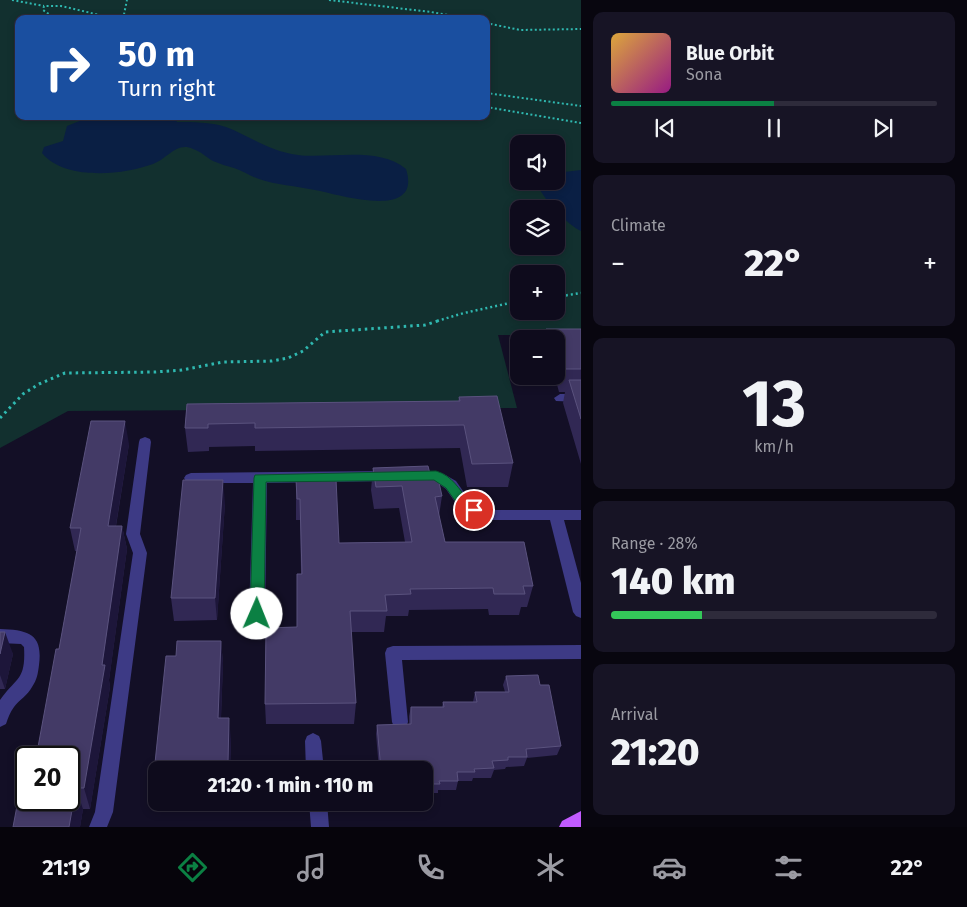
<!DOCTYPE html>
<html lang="en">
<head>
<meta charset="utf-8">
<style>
  body { margin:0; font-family:"Fira Sans",sans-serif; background:#171425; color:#f1f3f6; height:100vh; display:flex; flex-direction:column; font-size:19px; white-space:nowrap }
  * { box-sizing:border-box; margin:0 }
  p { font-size:16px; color:#9b9ba3 }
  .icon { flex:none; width:28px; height:28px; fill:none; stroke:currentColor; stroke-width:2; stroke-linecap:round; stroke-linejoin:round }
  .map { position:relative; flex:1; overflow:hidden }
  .drawer { display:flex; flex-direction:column; gap:12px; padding:12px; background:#08060f; width:386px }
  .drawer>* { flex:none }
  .banner { position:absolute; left:15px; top:15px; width:475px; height:105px; border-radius:10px; box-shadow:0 2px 8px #0003,0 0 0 1px #2e2b3b; background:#1a4fa0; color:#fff; overflow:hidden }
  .controls { position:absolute; left:510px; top:135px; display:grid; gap:10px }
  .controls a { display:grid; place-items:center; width:55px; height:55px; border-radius:10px; background:#0e0b1c; box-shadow:0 2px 8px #0003,0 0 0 1px #2e2b3b; font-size:25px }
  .speed { position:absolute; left:15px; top:746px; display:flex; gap:10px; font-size:25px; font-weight:700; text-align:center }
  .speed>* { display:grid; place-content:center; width:65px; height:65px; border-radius:50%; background:#0e0b1c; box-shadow:0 2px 8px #0003,0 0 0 1px #2e2b3b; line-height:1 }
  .speed .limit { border:2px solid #111; border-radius:8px; background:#fff; color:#111 }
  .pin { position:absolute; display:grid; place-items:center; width:42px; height:42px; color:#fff; margin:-21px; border:2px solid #fff; border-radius:50%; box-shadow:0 1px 5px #0007 }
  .me { position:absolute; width:55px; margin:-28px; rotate:1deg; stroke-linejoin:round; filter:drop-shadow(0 0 4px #0008) }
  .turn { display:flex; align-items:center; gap:18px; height:105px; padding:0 20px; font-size:22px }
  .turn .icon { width:65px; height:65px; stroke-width:2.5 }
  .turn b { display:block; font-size:35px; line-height:42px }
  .big { font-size:38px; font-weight:800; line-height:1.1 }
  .drawer .tile { flex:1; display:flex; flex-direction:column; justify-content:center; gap:8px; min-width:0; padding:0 18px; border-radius:10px; background:#171425 }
  .drawer .dial { align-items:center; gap:0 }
  .dial b { font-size:65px; line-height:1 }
  .song { display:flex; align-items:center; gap:15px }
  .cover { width:60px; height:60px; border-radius:8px; background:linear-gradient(135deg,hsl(40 70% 55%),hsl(310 70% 35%)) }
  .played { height:5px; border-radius:2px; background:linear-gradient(90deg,#0b8043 50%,#2e2b3b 50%) }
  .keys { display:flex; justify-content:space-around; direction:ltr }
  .heat { display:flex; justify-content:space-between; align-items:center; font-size:28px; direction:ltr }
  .charge { height:8px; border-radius:4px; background:linear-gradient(90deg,#34c759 28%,#2e2b3b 0) }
  .trip { position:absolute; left:148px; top:761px; width:285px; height:50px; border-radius:10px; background:#0e0b1c; box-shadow:0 2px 8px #0003,0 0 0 1px #2e2b3b; font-weight:800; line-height:50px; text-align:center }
  .tab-bar { display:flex; height:80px; justify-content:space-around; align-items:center; background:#06040b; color:#9b9ba3 }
  .tab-bar .icon { width:35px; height:35px }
  .tab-bar .active { color:#0b8043 }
  .tab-bar b { font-size:22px; color:#f1f3f6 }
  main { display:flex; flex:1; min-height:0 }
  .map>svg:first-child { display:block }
  .green { fill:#12302f; fill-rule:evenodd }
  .water { fill:#0a1f44 }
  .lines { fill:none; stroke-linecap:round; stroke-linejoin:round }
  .path-far2 { stroke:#2fb8b0; stroke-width:2; stroke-dasharray:2 2.5; stroke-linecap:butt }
  .path-far1 { stroke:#2fb8b0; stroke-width:2.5; stroke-dasharray:2 3; stroke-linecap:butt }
  .path { stroke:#2fb8b0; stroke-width:3; stroke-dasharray:2.5 4; stroke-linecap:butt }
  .minor { fill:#3d3a85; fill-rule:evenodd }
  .major { fill:#c25bff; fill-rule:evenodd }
  .wall { fill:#312854 }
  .shaded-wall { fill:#1d163a }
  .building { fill:#433a66; stroke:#5a527e }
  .route { fill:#0b8043; stroke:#07532c }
</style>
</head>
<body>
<main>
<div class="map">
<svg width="581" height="827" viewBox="0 0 581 827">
  <rect width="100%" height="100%" fill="#130f26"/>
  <path class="green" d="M0,0H581V335H498L517,408L68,411L0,448ZM19,19H486V116H19ZM519,144H556V181H519ZM519,209H556V246H519ZM519,274H556V311H519Z"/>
  <path class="water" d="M92,116H174L177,122C193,122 210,122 226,127C252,137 268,151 298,155C330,159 379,146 406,169C423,222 337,194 315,190C296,186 276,185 259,179C250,176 243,171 234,168C227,166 220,164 213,161C206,157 200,151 193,149C177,141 167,159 153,164C123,175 65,181 42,153L44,147L63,141L67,126Z
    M581,170V231C569,226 543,199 539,187L542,181H556V173Z"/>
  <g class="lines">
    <path class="path-far2" d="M12,0L44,6
      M329,0L431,12L471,19
      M56,19L43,10L44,6H61L117,19
      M123,19L127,0
      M486,23L520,30L581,29
      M486,93L581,106
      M486,107L581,123"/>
    <path class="path-far1" d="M556,297L581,293
      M437,321L464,313L519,301"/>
    <path class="path" d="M0,418L23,394L39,384L65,373L155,372L182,370L223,362L272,361L288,358L303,351L325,332L425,325L441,320"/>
    <path class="minor" d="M560,394H581V402L556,401L554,398Z
      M145,437L150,439L151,442L140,534L147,553L113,812L107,827H89L95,812L133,553L126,534L139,442L140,439Z
      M388,471L393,473L395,476L393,479L388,481L267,483L265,614L262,618L257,620L252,618L249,614L253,483H191L186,481L184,478L186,475L191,473Z
      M413,471L442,473L456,481L470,501L486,510H581V520H564L581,583V618L576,616L573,612L550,520H484L460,509L446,489L435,481L408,479L406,476L408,473Z
      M0,629C29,630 43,634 39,665C38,673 37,680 32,687C28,695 19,700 14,707C10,712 8,718 6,724L0,727V700C16,677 26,681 24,647L21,644L0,643Z
      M581,645V659L402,660L408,722L406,727L400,730L394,727L392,722L385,653L387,648L393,646Z
      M313,733L319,736L321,741L324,770H306L305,741L307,736Z
      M309,802H327L329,827H311Z"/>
    <path class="major" d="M581,811V827H559L562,821Z"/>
  </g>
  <path class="wall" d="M546,329H581V464L563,403L565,392H559L555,377H548V376H556V339H544Z
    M459,397L513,463L508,487H467L460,448L255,451V446L209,447V451L188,452L185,428L187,404L458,401Z
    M129,444L116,526H122L127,549L109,680L110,687L90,809H83L80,827H13L69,800L59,649L77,551H75L70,528Z
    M373,468L431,478L442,496L439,516L445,542L533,586L527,607H521L519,615H489L488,609L409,610L408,616H386L384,632H351L356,703L354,724H266L265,704L297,627L301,574L300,520H296V479L339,543L405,542L399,508L374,509L371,490Z
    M225,503L217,620L174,621L171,598Z
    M0,632L13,654L5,689H0Z
    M221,641L223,663L221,718L231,740L230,770H156V772L155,763Z
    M506,676L540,685L561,746L557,755L527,758L524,766L506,767L505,769L494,770L491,778H473L472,781H458L456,790H438V793H424V795V770H379L376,734L377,725L409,724V716L411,707H442L443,702H473L475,692H505L503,685Z
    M381,802H403V805H381Z"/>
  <path class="shaded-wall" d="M125,421L129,444L112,549L108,526Z
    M223,480L225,503L217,620L215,598Z
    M122,526L127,549L109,680L110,687L90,809L84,788L102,665Z
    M5,632L13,654L5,689L0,675V654Z
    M221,641L223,663L220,740L218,718Z
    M229,718L231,740L230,770H229L228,763Z
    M76,788L83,809L80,827H69Z"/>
  <path class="building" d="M546,329H581V369H565L561,354H556V339H549Z
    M569,380H581V419Z
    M497,396L513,463L472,464L464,425L255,428V423L208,424V428H185L187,404L460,401L459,397Z
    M91,421H125L108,526H122L102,665H105L84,788H76L69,827H13L20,790H26V800H69V758H36L56,649H59L81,528H70Z
    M428,466L431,478H438L442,496L435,497L445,542H524L533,586H523L525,594H494L493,588L410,589L411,594L385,595L387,611H350L356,703L265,704L266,628L297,627V574H302L300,499H297L296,479H336L339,543L412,542L402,486L376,487L373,468Z
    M183,480H223L215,598H171Z
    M0,632H5L0,654Z
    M177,641H221L218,718H229L228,763H211V770H174V763H155L166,656H176Z
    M538,675L540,685H549L561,746L526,749L527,757H508V760L492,761L494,768L474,769L475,772H457L458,781H439L440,784H424V770H381L377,725L411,724V707H444L443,702H477L475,692H509L506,676Z"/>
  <path class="route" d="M436,471C453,476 458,489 469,500C473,505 478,505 481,510L479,514L474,515L461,509L446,488L434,480L266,482L264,614L262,618L257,620L252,618L250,614L254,478L255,475Z"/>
</svg>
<div class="controls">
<a><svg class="icon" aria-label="sound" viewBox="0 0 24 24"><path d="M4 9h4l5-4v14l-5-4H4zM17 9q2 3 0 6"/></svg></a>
<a><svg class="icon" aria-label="layers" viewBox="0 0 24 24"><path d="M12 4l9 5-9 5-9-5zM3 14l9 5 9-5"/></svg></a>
<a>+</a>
<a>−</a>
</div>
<div class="speed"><div class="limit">20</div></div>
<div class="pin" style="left:474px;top:510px;background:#d93025"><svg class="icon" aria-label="arrive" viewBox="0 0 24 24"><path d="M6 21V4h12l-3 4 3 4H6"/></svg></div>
<svg class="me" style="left:257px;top:614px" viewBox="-20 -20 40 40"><circle r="19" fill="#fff"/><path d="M0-13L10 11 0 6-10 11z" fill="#0b8043"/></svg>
<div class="trip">21:20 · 1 min · 110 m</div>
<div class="banner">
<div class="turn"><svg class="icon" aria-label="right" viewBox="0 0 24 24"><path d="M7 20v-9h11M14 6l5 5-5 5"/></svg><div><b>50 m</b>Turn right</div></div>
</div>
</div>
<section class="drawer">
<div class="tile">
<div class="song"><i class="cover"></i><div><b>Blue Orbit</b><p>Sona</p></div></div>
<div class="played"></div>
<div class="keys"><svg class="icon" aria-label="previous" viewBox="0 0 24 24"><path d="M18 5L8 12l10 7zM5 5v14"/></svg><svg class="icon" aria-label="pause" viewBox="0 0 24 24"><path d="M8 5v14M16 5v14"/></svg><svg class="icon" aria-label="next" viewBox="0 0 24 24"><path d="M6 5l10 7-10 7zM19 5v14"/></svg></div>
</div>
<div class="tile"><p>Climate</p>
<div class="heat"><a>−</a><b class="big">22°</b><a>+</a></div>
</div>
<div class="tile dial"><b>13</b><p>km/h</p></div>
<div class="tile"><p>Range · 28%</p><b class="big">140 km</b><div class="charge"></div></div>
<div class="tile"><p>Arrival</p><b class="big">21:20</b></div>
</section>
</main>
<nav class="tab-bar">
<b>21:19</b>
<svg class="icon active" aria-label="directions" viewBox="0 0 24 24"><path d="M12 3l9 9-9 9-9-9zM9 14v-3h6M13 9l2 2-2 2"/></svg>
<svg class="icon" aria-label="music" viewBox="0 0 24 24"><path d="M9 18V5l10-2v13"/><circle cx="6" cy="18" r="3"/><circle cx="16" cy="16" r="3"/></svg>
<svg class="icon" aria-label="phone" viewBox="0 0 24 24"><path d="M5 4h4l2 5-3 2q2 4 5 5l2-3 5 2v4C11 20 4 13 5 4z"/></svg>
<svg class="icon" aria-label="climate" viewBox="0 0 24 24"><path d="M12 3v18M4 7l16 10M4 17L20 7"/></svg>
<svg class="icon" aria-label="car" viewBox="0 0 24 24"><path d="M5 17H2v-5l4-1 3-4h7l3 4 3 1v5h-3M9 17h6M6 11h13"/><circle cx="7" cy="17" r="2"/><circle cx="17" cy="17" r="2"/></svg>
<svg class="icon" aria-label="filters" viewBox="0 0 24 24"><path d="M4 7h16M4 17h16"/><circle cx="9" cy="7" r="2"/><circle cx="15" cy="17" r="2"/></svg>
<b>22°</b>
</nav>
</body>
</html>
